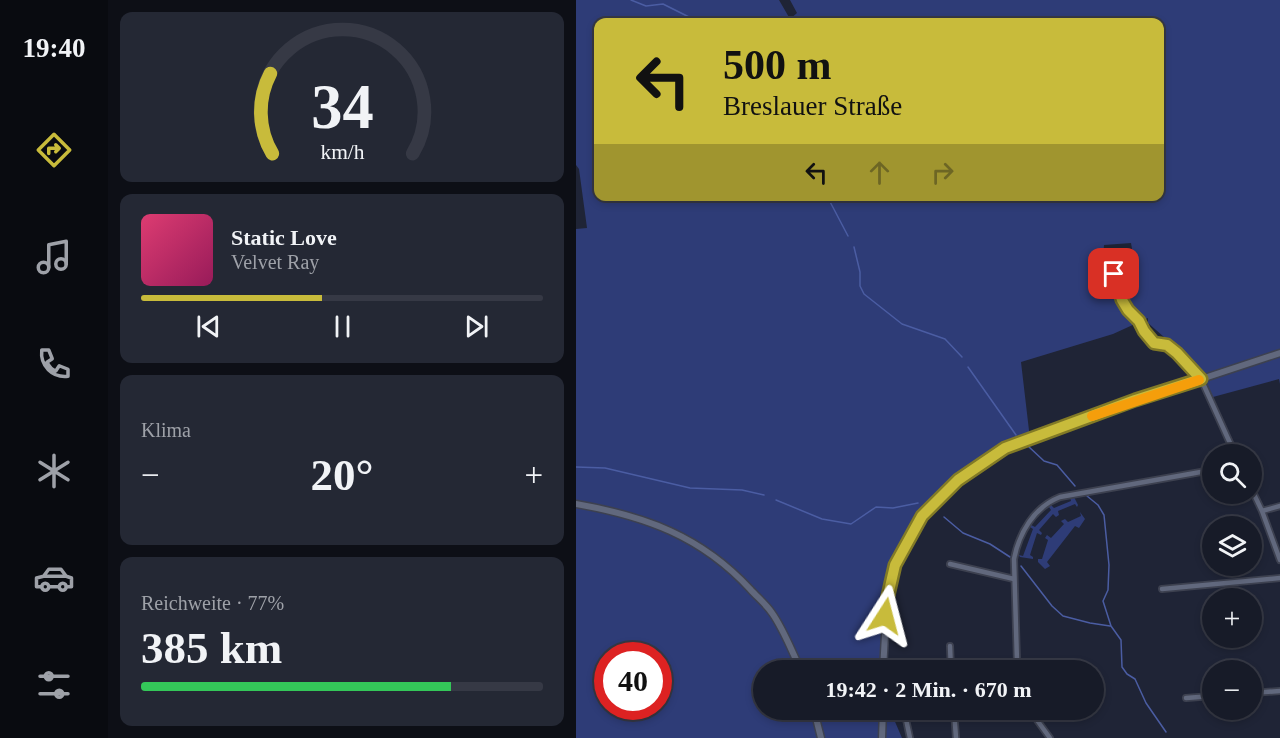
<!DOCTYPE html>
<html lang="de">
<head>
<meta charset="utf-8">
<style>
  body { margin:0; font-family:Georgia,serif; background:#242834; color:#f1f3f6; height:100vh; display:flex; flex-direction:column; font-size:22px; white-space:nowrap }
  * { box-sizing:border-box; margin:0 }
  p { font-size:20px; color:#9ea1a8 }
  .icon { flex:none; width:33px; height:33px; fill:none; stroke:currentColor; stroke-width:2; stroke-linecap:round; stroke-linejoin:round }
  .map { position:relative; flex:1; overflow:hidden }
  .drawer { display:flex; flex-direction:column; gap:12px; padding:12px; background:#0d0f16; width:468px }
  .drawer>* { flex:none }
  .hud { position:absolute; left:18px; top:18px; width:570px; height:183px; border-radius:12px; box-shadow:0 3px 9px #0003,0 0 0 2px #363945; background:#c8bb3b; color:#111; overflow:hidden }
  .tools { position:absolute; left:626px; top:444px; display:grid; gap:12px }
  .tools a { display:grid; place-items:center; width:60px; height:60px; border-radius:50%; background:#171b28; box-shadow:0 3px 9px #0003,0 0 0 2px #363945; font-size:30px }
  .speed { position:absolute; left:18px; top:642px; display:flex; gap:12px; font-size:30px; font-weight:700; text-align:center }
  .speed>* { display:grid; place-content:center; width:78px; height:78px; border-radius:50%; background:#171b28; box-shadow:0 3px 9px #0003,0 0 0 2px #363945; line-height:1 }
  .speed .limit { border:9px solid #d22; background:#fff; color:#111 }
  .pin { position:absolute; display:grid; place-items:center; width:51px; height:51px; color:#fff; margin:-26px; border-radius:12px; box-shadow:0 3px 9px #0006 }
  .me { position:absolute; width:66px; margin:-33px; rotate:9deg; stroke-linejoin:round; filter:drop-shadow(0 0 4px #0008) }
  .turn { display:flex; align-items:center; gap:21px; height:126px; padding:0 30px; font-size:27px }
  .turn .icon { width:78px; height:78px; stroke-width:2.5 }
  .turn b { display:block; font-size:42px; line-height:51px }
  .lanes { display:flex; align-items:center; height:57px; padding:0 30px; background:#0003; justify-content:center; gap:30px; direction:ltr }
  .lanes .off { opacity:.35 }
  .big { font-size:45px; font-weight:700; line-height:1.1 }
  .drawer .card { flex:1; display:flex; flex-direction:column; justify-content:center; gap:9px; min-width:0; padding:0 21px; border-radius:12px; background:#242834 }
  .drawer .dial { align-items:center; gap:0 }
  .dial svg { height:156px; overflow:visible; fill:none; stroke:#363945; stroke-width:7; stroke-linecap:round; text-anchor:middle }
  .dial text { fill:#f1f3f6; stroke:none }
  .song { display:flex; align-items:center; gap:18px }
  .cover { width:72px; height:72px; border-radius:9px; background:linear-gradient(135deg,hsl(340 70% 55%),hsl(330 70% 35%)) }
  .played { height:6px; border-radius:3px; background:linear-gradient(90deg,#c8bb3b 45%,#363945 45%) }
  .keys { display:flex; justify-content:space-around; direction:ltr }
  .heat { display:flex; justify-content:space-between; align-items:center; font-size:33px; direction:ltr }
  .charge { height:9px; border-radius:4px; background:linear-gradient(90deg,#34c759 77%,#363945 0) }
  .trip { position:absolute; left:177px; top:660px; width:351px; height:60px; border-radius:30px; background:#171b28; box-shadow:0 3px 9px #0003,0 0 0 2px #363945; font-weight:700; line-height:60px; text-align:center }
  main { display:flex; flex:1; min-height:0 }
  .tab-bar { display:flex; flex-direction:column; width:108px; justify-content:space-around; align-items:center; background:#090b10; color:#9ea1a8 }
  .tab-bar .icon { width:42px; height:42px }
  .tab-bar .active { color:#c8bb3b }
  .tab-bar b { font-size:27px; color:#f1f3f6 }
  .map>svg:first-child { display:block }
  .green { fill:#2e3c77; fill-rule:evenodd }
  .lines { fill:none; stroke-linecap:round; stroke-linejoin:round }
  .stream { stroke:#4b5da3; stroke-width:1.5 }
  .minor-casing { stroke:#3d4150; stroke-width:8 }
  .tertiary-casing { stroke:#3d4150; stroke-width:9 }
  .minor { stroke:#61687d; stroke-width:4.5 }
  .tertiary { stroke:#61687d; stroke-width:6 }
  .route-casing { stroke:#827a26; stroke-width:15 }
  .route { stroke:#c8bb3b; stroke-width:10 }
  .slow { stroke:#f59e0b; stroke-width:10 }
</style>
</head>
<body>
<main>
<nav class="tab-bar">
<b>19:40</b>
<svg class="icon active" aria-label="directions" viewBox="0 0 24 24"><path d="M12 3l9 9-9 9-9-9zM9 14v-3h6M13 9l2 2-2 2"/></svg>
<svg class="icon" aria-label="music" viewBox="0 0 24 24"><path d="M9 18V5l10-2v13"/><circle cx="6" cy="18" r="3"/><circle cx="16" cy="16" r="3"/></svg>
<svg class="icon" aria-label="phone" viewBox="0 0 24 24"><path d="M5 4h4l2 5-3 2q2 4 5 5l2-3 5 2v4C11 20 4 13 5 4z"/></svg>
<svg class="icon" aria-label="climate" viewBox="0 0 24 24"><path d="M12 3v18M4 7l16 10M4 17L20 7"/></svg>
<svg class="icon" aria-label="car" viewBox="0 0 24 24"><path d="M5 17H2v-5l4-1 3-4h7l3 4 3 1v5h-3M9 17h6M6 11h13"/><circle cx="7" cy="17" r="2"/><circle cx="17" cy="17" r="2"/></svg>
<svg class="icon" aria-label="filters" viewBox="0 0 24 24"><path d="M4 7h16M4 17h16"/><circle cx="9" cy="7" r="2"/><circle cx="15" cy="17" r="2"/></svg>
</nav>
<section class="drawer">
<div class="card dial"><svg viewBox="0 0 100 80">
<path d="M14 69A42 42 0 1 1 86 69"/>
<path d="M14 69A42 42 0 0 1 13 28" stroke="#c8bb3b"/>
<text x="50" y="56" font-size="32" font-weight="700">34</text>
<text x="50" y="72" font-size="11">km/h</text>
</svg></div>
<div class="card">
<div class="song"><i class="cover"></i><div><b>Static Love</b><p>Velvet Ray</p></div></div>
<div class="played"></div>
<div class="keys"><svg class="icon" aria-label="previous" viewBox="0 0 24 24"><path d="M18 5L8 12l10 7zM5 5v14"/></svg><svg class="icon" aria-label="pause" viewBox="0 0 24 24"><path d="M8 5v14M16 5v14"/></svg><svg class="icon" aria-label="next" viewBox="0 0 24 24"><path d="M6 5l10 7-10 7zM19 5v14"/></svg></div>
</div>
<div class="card"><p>Klima</p>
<div class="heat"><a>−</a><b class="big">20°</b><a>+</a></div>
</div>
<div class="card"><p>Reichweite · 77%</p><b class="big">385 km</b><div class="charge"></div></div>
</section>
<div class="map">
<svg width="704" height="738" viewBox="0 0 704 738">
  <rect width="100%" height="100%" fill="#1f2436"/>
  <path class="green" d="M0,0H203L214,19L221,13L214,0H704V384L703,379L637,397L625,371L601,345L596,344L572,323V318L537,334L445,362L454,439C396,461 343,506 319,565C307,598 309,636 307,670H188V710H314L326,738H0V229L11,228L3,169L0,165ZM22,22H584V196H22ZM555,243L559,266L541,276H536L527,258L528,245ZM32,656H82V706H32Z
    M494,497H498L502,505L501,507L499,504L482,511L483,515L480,517L477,514L463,530L466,533L465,535L461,533L454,555L457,557V559L444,557L443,555L447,556L457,529L454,527L455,525L459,527L475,510L473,507L475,505L478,508L495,501Z
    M504,512L509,519L503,528L499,526L471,562L474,566L469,569L462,562V559H466L472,540L469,538L471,535L475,538L488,524L485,521L489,519L492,522L505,516Z"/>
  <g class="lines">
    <path class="stream" d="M55,0L70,6L87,4L121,21
      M251,196L272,236
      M278,247L284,272V286L288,294L326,324L369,339L386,357
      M392,367L440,435
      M452,446L468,461L481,465L499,486
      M0,467L29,468L114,488L166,490L188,495
      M511,496L522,505L528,515L533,565L532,590L527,601L535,626L545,640L546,667L551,674L559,679L570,703L590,732
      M200,500L246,519L275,524L300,507L317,508L342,503
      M368,517L387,533L414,544L434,557
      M445,566L476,606L487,616L514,623L534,626"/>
    <defs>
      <path id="minor" d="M538,274L546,300L552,310L563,321L568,331L578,343L591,345L601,353L625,379L659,454
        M675,488L686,511L704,560
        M686,511L704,506
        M374,564L438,579
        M586,589L704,578
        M374,646L375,670
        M444,670L441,662L438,559C443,533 458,507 484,497L636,470
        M675,693L704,691
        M610,698L636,696
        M328,710L334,738
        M378,710L380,738
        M456,710L458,716L474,738"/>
      <path id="tertiary" d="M0,504C69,516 125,536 174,589C181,597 190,604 196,613C208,630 216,652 225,670
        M307,670L311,600L319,565L346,516L382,480L429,448L559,401L704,353
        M238,710L245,738
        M306,738L307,710"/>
    </defs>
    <use href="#minor" class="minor-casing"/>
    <use href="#tertiary" class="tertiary-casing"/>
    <use href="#minor" class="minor"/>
    <use href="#tertiary" class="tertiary"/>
  </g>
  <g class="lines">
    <defs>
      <path id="route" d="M309,616L311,600L319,565L346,516L382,480L429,448L559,400L625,379L601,353L591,345L578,343L568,331L563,321L552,310L546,300L538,274"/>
    </defs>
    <use href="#route" class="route-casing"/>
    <use href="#route" class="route"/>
    <path class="slow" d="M516,416L623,380"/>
  </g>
</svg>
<div class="tools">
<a><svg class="icon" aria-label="search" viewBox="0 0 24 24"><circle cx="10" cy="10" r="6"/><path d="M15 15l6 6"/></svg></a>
<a><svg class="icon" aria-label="layers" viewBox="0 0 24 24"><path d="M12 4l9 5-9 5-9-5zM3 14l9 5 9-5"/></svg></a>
<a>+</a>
<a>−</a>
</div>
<div class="speed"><div class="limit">40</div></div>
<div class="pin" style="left:538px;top:274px;background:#d93025"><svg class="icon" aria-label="arrive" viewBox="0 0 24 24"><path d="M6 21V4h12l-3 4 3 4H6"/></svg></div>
<svg class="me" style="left:309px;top:616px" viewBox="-20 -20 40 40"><path d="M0-17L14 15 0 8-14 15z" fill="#c8bb3b" stroke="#fff" stroke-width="4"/></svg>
<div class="trip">19:42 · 2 Min. · 670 m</div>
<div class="hud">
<div class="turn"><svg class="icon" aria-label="left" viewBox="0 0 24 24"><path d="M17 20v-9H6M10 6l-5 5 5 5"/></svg><div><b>500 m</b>Breslauer Straße</div></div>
<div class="lanes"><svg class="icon" aria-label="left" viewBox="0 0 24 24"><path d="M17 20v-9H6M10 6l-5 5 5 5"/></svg><svg class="icon off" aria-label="ahead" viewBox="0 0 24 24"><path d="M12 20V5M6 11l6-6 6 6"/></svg><svg class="icon off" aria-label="right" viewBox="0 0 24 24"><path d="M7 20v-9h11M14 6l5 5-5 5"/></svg></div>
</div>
</div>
</main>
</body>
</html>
